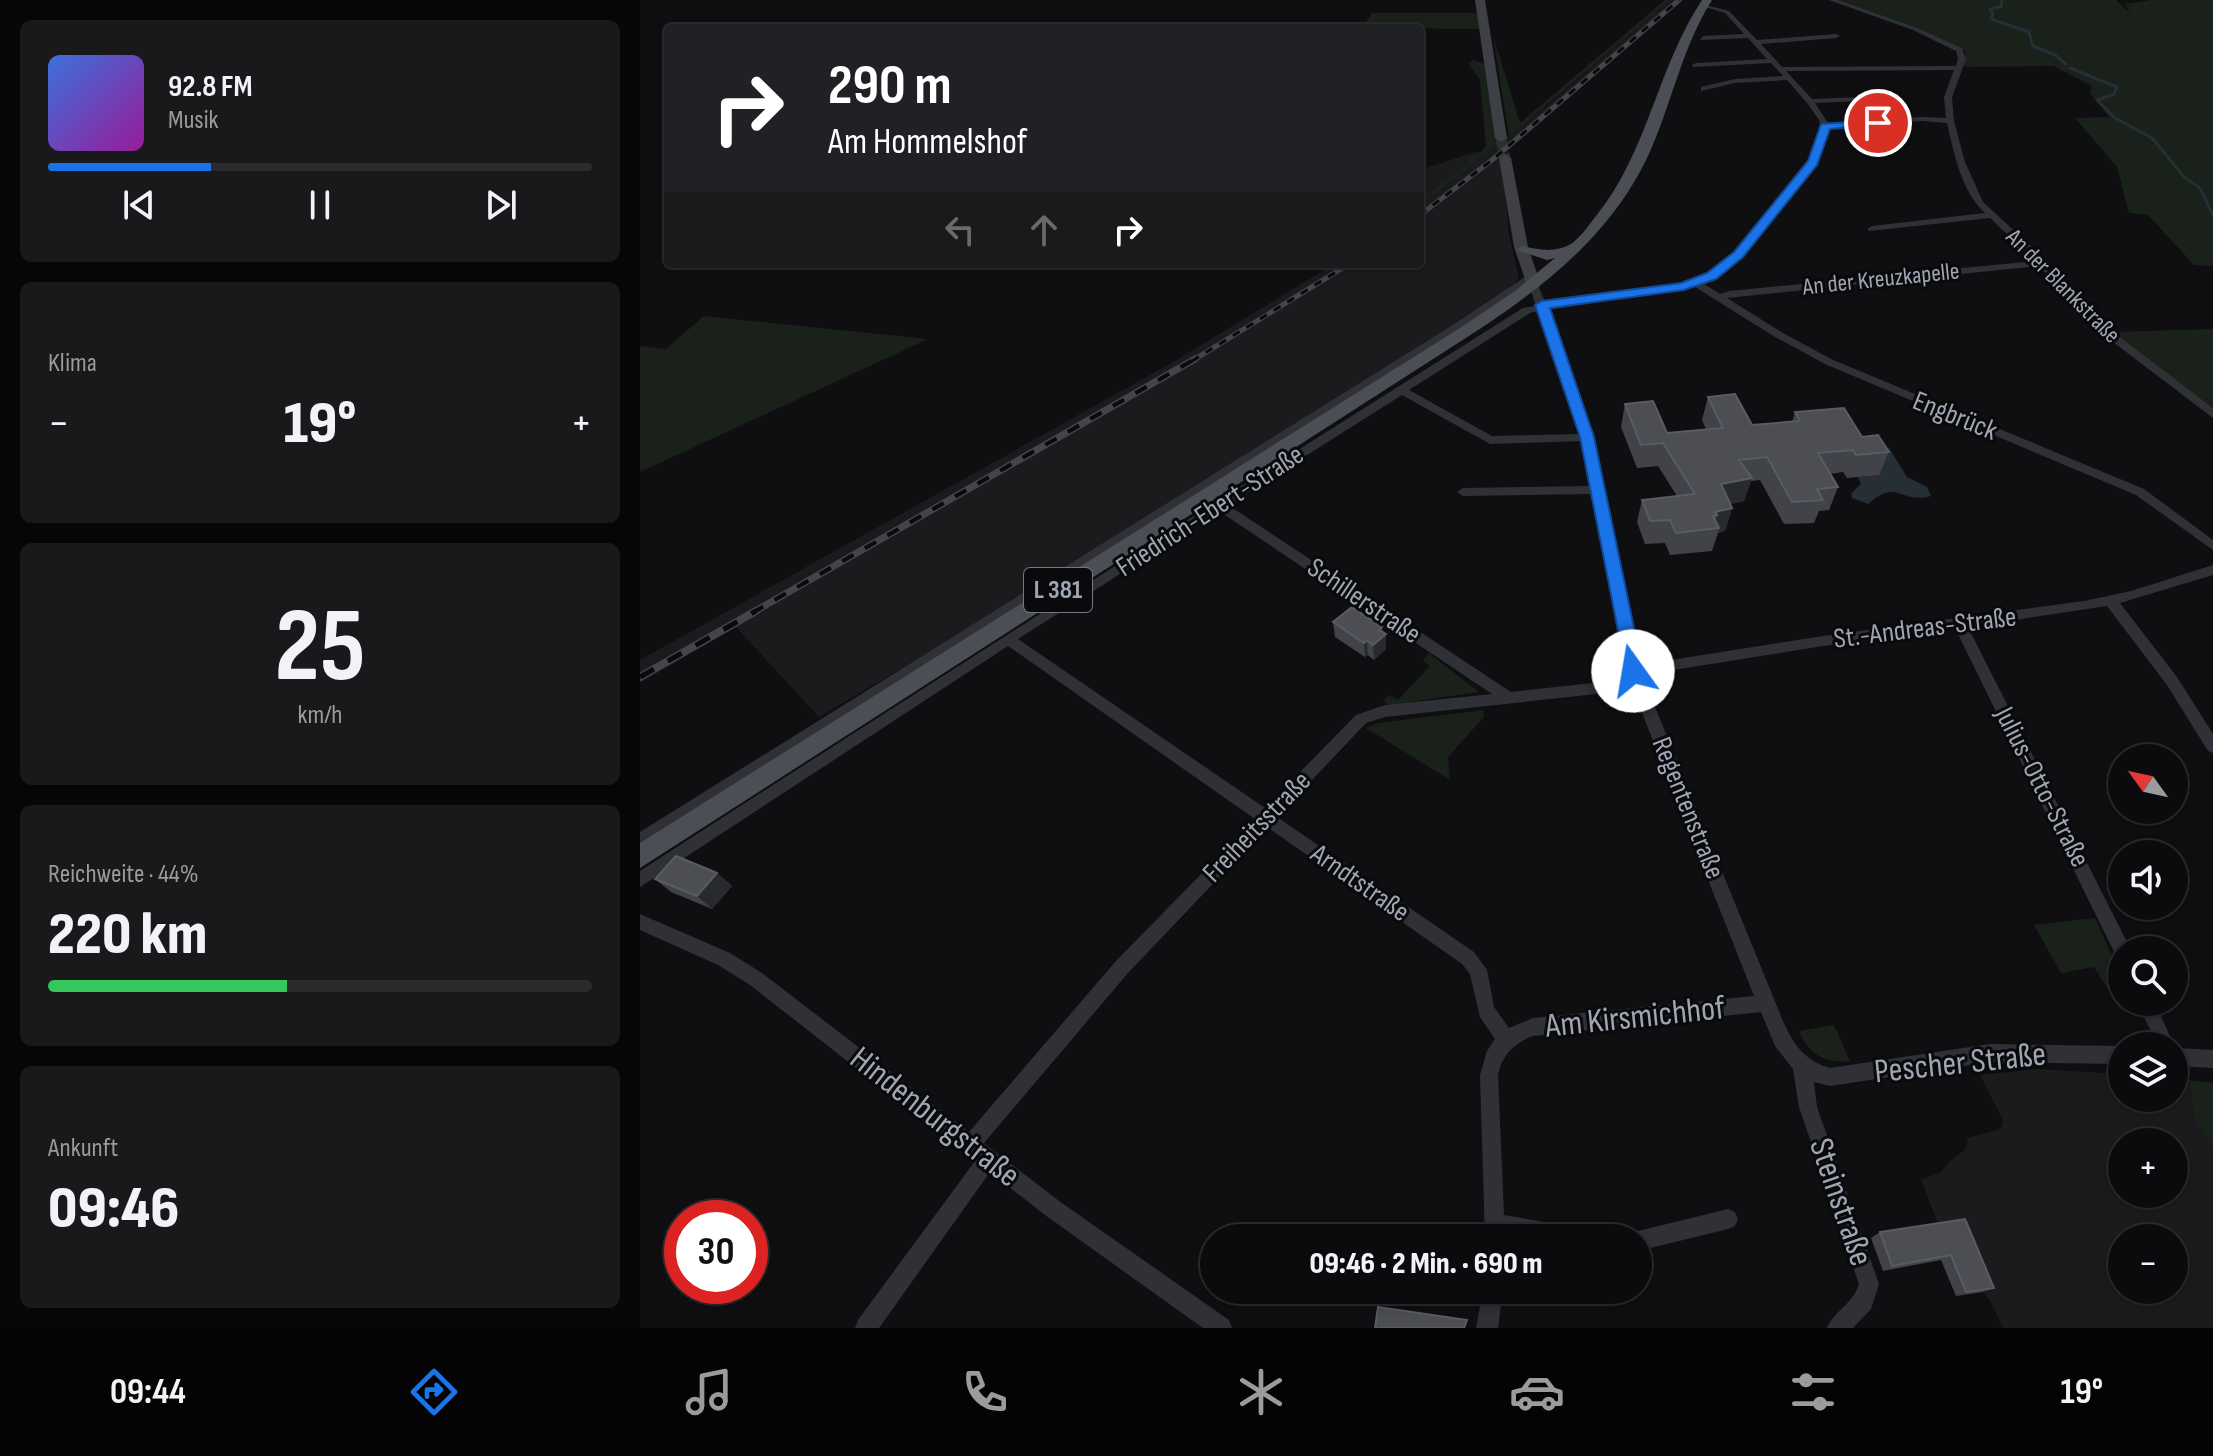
<!DOCTYPE html>
<html lang="de">
<head>
<meta charset="utf-8">
<style>
  body { margin:0; font-family:"Sofia Sans Condensed",sans-serif; background:#19191b; color:#f1f3f6; height:100vh; display:flex; flex-direction:column; font-size:30px; white-space:nowrap }
  * { box-sizing:border-box; margin:0 }
  p { font-size:26px; color:#9a9b9d }
  .icon { flex:none; width:44px; height:44px; fill:none; stroke:currentColor; stroke-width:2; stroke-linecap:round; stroke-linejoin:round }
  .map { position:relative; flex:1; overflow:hidden }
  .side { display:flex; flex-direction:column; gap:20px; padding:20px; background:#060607; width:640px }
  .side>* { flex:none }
  .banner { position:absolute; left:24px; top:24px; width:760px; height:244px; border-radius:8px; box-shadow:0 4px 12px #0003,0 0 0 2px #2b2b2e; background:#202124; color:#fff; overflow:hidden }
  .needle { width:52px; rotate:303deg }
  .fabs { position:absolute; left:1468px; top:744px; display:grid; gap:16px }
  .fabs a { display:grid; place-items:center; width:80px; height:80px; border-radius:50%; background:#0b0b0d; box-shadow:0 4px 12px #0003,0 0 0 2px #2b2b2e; font-size:40px }
  .speed { position:absolute; left:24px; top:1200px; display:flex; gap:16px; font-size:40px; font-weight:700; text-align:center }
  .speed>* { display:grid; place-content:center; width:104px; height:104px; border-radius:50%; background:#0b0b0d; box-shadow:0 4px 12px #0003,0 0 0 2px #2b2b2e; line-height:1 }
  .speed .limit { border:12px solid #d22; background:#fff; color:#111 }
  .pin { position:absolute; display:grid; place-items:center; width:68px; height:68px; color:#fff; margin:-34px; border:4px solid #fff; border-radius:50%; box-shadow:0 2px 8px #0007 }
  .me { position:absolute; width:88px; margin:-44px; rotate:347deg; stroke-linejoin:round; filter:drop-shadow(0 0 6px #0008) }
  .turn { display:flex; align-items:center; gap:28px; height:168px; padding:0 32px; font-size:36px }
  .turn .icon { width:104px; height:104px; stroke-width:2.5 }
  .turn b { display:block; font-size:56px; line-height:68px }
  .lanes { display:flex; align-items:center; height:76px; padding:0 32px; background:#0003; justify-content:center; gap:40px; direction:ltr }
  .lanes .off { opacity:.35 }
  .big { font-size:60px; font-weight:800; line-height:1.1 }
  .side .card { flex:1; display:flex; flex-direction:column; justify-content:center; gap:12px; min-width:0; padding:0 28px; border-radius:12px; background:#19191b }
  .side .dial { align-items:center; gap:0 }
  .dial b { font-size:104px; line-height:1 }
  .song { display:flex; align-items:center; gap:24px }
  .cover { width:96px; height:96px; border-radius:12px; background:linear-gradient(135deg,hsl(220 70% 55%),hsl(300 70% 35%)) }
  .played { height:8px; border-radius:4px; background:linear-gradient(90deg,#1a73e8 30%,#2b2b2e 30%) }
  .keys { display:flex; justify-content:space-around; direction:ltr }
  .heat { display:flex; justify-content:space-between; align-items:center; font-size:44px; direction:ltr }
  .charge { height:12px; border-radius:6px; background:linear-gradient(90deg,#34c759 44%,#2b2b2e 0) }
  .trip { position:absolute; left:560px; top:1224px; width:452px; height:80px; border-radius:40px; background:#0b0b0d; box-shadow:0 4px 12px #0003,0 0 0 2px #2b2b2e; font-weight:800; line-height:80px; text-align:center }
  .tab-bar { display:flex; height:128px; justify-content:space-around; align-items:center; background:#040405; color:#9a9b9d }
  .tab-bar .icon { width:56px; height:56px }
  .tab-bar .current { color:#1a73e8 }
  .tab-bar b { font-size:36px; color:#f1f3f6 }
  main { display:flex; flex:1; min-height:0 }
  .map>svg:first-child { display:block }
  .built { fill:#1b1b1e; fill-rule:evenodd }
  .green { fill:#19211a }
  .water { fill:#252f35 }
  .lines { fill:none; stroke-linecap:round; stroke-linejoin:round }
  .stream { stroke:#252f35; stroke-width:3 }
  .secondary-tunnel { stroke:#2c2d31; stroke-width:11; stroke-dasharray:11 5; stroke-linecap:butt }
  .street { fill:#303136; fill-rule:evenodd }
  .secondary { fill:#3e4046; fill-rule:evenodd }
  .primary { fill:#4c4e55; fill-rule:evenodd }
  .rail-far2-casing { stroke:#43454b; stroke-width:5 }
  .rail-far1-casing { stroke:#43454b; stroke-width:7 }
  .rail-casing { stroke:#43454b; stroke-width:8 }
  .rail-far2 { stroke:#0a0a0c; stroke-width:3; stroke-dasharray:8; stroke-linecap:butt }
  .rail-far1 { stroke:#0a0a0c; stroke-width:4; stroke-dasharray:13; stroke-linecap:butt }
  .rail { stroke:#0a0a0c; stroke-width:5; stroke-dasharray:16; stroke-linecap:butt }
  .wall { fill:#424349 }
  .shaded-wall { fill:#292a2e }
  .building { fill:#4c4e54; stroke:#595c63; stroke-width:2 }
  .route { fill:#1a73e8; stroke:#114b97; stroke-width:2 }
  .labels { text-anchor:middle; dominant-baseline:central; stroke-width:6; stroke-linejoin:round; paint-order:stroke }
  .far-street-label { font-size:24px; fill:#9fa6b3; stroke:#0a0a0c }
  .shield { fill:#0a0a0c; stroke:#727781; stroke-width:2 }
  .shield-label { font-size:26px; font-weight:bold; fill:#9fa6b3 }
  .street-label { font-size:28px; fill:#9fa6b3; stroke:#0a0a0c }
  .near-street-label { font-size:34px; fill:#9fa6b3; stroke:#0a0a0c }
</style>
</head>
<body>
<main>
<section class="side">
<div class="card">
<div class="song"><i class="cover"></i><div><b>92.8 FM</b><p>Musik</p></div></div>
<div class="played"></div>
<div class="keys"><svg class="icon" aria-label="previous" viewBox="0 0 24 24"><path d="M18 5L8 12l10 7zM5 5v14"/></svg><svg class="icon" aria-label="pause" viewBox="0 0 24 24"><path d="M8 5v14M16 5v14"/></svg><svg class="icon" aria-label="next" viewBox="0 0 24 24"><path d="M6 5l10 7-10 7zM19 5v14"/></svg></div>
</div>
<div class="card"><p>Klima</p>
<div class="heat"><a>−</a><b class="big">19°</b><a>+</a></div>
</div>
<div class="card dial"><b>25</b><p>km/h</p></div>
<div class="card"><p>Reichweite · 44%</p><b class="big">220 km</b><div class="charge"></div></div>
<div class="card"><p>Ankunft</p><b class="big">09:46</b></div>
</section>
<div class="map">
<svg width="1573" height="1328" viewBox="0 0 1573 1328">
  <rect width="100%" height="100%" fill="#0f0f11"/>
  <path class="built" d="M1030,0H1043L862,156L869,235L879,278L870,289L820,324L337,624L179,717L96,627L0,683V660L533,362L694,264H780V206L908,105Z
    M835,152H841L824,160L830,163L780,198V170Z
    M1396,1069L1482,1074V1098H1534V1079L1549,1080L1554,1119L1573,1148V1328H1363L1352,1304L1299,1227L1281,1179L1300,1173L1308,1163L1326,1149L1328,1138L1361,1129L1363,1120L1340,1075ZM1482,1142H1534V1194H1482ZM1482,1238H1534V1290H1482Z"/>
  <path class="green" d="M1025,0H1030L869,137L853,35L880,123Z
    M1197,0H1476L1490,13L1485,4L1510,0H1573V266L1554,265L1508,215L1489,213L1477,167L1435,118L1469,117L1450,93L1452,86L1413,66L1327,67L1324,66L1325,51L1318,46Z
    M732,13H840L842,29L722,28Z
    M834,60L845,64L859,140L868,137L780,206V198L829,163L823,159L841,152L846,146L840,80L828,63Z
    M64,316L288,339L0,472V346L26,349Z
    M1573,329V408L1472,332Z
    M789,653L839,692L749,705L743,701L749,695L758,700L790,666L783,660Z
    M843,710L844,717L808,757L810,780L726,728L738,723Z
    M1455,918L1482,978V1002H1493L1495,1005L1480,1009L1454,967L1421,973L1394,925Z
    M1194,1025L1210,1061C1185,1064 1169,1054 1159,1031Z
    M1549,1080L1573,1083V1148L1554,1119Z"/>
  <path class="water" d="M1242,445L1249,448L1267,477L1287,487L1291,496C1261,505 1258,477 1228,504L1212,498L1211,494L1221,484L1218,477L1238,475Z"/>
  <g class="lines">
    <path class="stream" d="M1362,0L1361,7L1350,9L1353,14L1351,19L1389,32L1393,46L1415,55L1426,64
      M1430,68L1477,87L1474,94L1457,100L1475,118L1512,138L1544,177L1560,188L1573,215"/>
    <path class="secondary-tunnel" d="M861,138L865,158"/>
    <path class="street" d="M1189,0H1198L1277,28L1322,48L1326,59L1312,97L1314,121L1325,162L1343,202L1393,248L1464,325L1573,408V418L1456,329L1399,266L1087,298L1143,333L1193,360L1504,489L1573,540V550L1496,495L1185,364L1135,337L1055,287L908,310L953,437L965,490L964,492L995,652L999,665L1183,636L1444,601L1491,591L1573,565V575L1480,603L1537,677L1573,734V753L1568,751L1527,685L1467,606L1328,627L1488,944L1491,950H1482V958L1476,956L1315,628L1183,646L1002,675L1143,1021C1153,1044 1165,1061 1190,1068L1350,1044L1482,1046V1064L1350,1062L1190,1086L1174,1082L1177,1107L1239,1284L1231,1309L1213,1328H1187C1195,1310 1213,1304 1219,1284L1159,1107L1153,1069L1135,1046L1121,1012L893,1036C874,1043 862,1055 858,1075L864,1215L938,1228L945,1231L948,1238H882L865,1235V1238H845L840,1075L847,1051L855,1039L840,1017L830,974L822,964L627,827L488,973L344,1143L419,1201L589,1320L592,1328H563L405,1215L350,1172L239,1328H215L218,1320L335,1161L110,985L78,965L0,930V914L90,953L122,973L329,1132L476,961L615,819L368,646L0,887V871C293,681 588,494 883,308L896,306L889,285L891,283H897L906,304L1054,281L1084,264L1169,161L1182,130L1179,120L1167,103L1147,80L1095,83L1061,91V87L1095,79L1143,76L1131,63L1053,67L1052,65L1056,63L1127,59L1108,38L1060,40L1063,36L1104,34L1085,13L1062,6V4L1089,11L1117,40L1196,34L1200,36L1196,38L1121,44L1142,67L1316,66L1318,59L1316,51L1273,30ZM1314,70L1304,97L1306,118L1282,117L1188,123L1175,103L1246,100L1250,98L1246,96L1172,99L1146,71ZM1282,121L1307,123C1314,153 1321,191 1345,213L1232,226L1227,229L1229,231L1350,218L1395,261L1089,291L1080,294L1064,284L1090,268L1176,164L1190,128ZM898,311L940,434L852,436L769,390L890,313ZM762,395L850,444L942,441L950,486L823,488L817,492L823,496L952,494L981,652L989,679L871,692L588,505ZM579,511L852,694L745,705L716,715L625,808L378,639ZM993,690L1114,996L893,1018L869,1028L854,1007L847,970L834,952L637,817L726,723L745,717Z
      M888,275L896,277L824,327L0,847V832L816,323Z
      M1497,1002H1515L1535,1048L1573,1050V1068L1534,1066V1046H1518Z
      M1088,1209L1095,1212L1098,1219L1095,1226L1088,1229L998,1251V1238H989L991,1234L998,1231Z
      M843,1290H863L858,1328H836Z"/>
    <path class="secondary" d="M835,0H845L867,138L861,142L855,138Z
      M865,154L871,158L888,247L901,285L894,289L887,285L874,247L859,158Z"/>
    <path class="primary" d="M1062,0H1072C1043,46 1033,98 1012,147C976,231 906,286 832,334L0,868V843L820,328L875,291L915,258L907,260L876,250L883,246C899,250 915,253 931,244C940,238 949,225 956,216C1008,152 1017,68 1062,0Z"/>
    <defs>
      <path id="rail-far2" d="M780,215L852,160L1039,0
        M552,361L709,264"/>
      <path id="rail-far1" d="M112,613L555,359"/>
      <path id="rail" d="M0,677L116,611"/>
    </defs>
    <use href="#rail-far2" class="rail-far2-casing"/>
    <use href="#rail-far1" class="rail-far1-casing"/>
    <use href="#rail" class="rail-casing"/>
    <use href="#rail-far2" class="rail-far2"/>
    <use href="#rail-far1" class="rail-far1"/>
    <use href="#rail" class="rail"/>
  </g>
  <path class="wall" d="M1068,397L1112,425L1152,422L1155,412L1222,437L1249,452L1239,475L1207,478L1203,472L1190,474L1198,487L1189,510L1179,511L1174,523L1144,524L1120,480L1111,481L1104,501L1090,504L1092,508L1085,531L1078,533L1072,551L1030,555L1025,543L1005,544L997,522L1002,500L1037,496L1018,466L997,468L981,427L985,404L1027,433L1066,429L1062,420Z
    M693,622L742,627L746,649L734,660L728,655L725,657L695,637Z
    M77,873L92,886L72,909L31,892L15,879Z
    M1325,1219L1354,1288L1343,1292L1316,1296L1301,1260L1243,1271L1231,1238L1240,1232Z"/>
  <path class="shaded-wall" d="M1112,478L1104,501L1074,507L1081,484Z
    M1092,508L1085,531L1078,533L1079,528L1073,529L1077,515L1075,512Z
    M742,627V637L746,634V649L734,660L733,645L739,630Z
    M727,640L728,655L725,657L724,643Z
    M77,873L92,886L72,909L57,896Z"/>
  <path class="building" d="M1095,394L1112,425L1160,421L1155,412L1204,408L1222,437L1238,435L1249,452L1216,455L1213,450L1178,453L1198,487L1177,489L1183,500L1169,501L1152,502L1127,457L1099,460L1112,478L1081,484L1092,508L1075,512L1077,515L1073,516L1079,528L1036,533L1030,520L1010,521L1002,500L1055,494L1023,443L1001,445L985,404L1013,401L1027,433L1083,428L1068,397Z
    M712,607L742,627L739,630L746,634L733,645L727,640L724,643L693,622Z
    M36,856L77,873L57,896L15,879Z
    M1325,1219L1354,1288L1326,1292L1311,1255L1252,1266L1240,1232Z
    M738,1307L827,1320L824,1328H735Z"/>
  <path class="route" d="M1238,120L1243,123L1242,125L1190,129L1177,165L1103,257L1076,279L1044,290L910,308L954,437L1003,671L1000,676H987L940,437L895,305L902,301L1041,283L1067,273L1094,252L1168,161L1181,124Z"/>
  <g class="labels">
    <g class="far-street-label">
      <text transform="translate(1241 279) rotate(-6)">An der Kreuzkapelle</text>
      <text transform="translate(1423 286) rotate(45)">An der Blankstraße</text>
    </g>
    <rect class="shield" x="384" y="568" width="68" height="44" rx="6"/>
    <g class="shield-label">
      <text x="418" y="590">L 381</text>
    </g>
    <g class="street-label">
      <text transform="translate(1315 416) rotate(22)">Engbrück</text>
      <text transform="translate(570 511) rotate(-33)">Friedrich-Ebert-Straße</text>
      <text transform="translate(724 601) rotate(34)">Schillerstraße</text>
      <text transform="translate(1285 628) rotate(-7)">St.-Andreas-Straße</text>
      <text transform="translate(1402 787) rotate(63)">Julius-Otto-Straße</text>
      <text transform="translate(1048 808) rotate(68)">Regentenstraße</text>
      <text transform="translate(617 827) rotate(-46)">Freiheitsstraße</text>
      <text transform="translate(720 883) rotate(35)">Arndtstraße</text>
    </g>
    <g class="near-street-label">
      <text transform="translate(995 1017) rotate(-6)">Am Kirsmichhof</text>
      <text transform="translate(1320 1063) rotate(-6)">Pescher Straße</text>
      <text transform="translate(295 1117) rotate(38)">Hindenburgstraße</text>
      <text transform="translate(1201 1202) rotate(71)">Steinstraße</text>
    </g>
  </g>
</svg>
<div class="fabs">
<a><svg class="needle" viewBox="-14 -14 28 28"><path d="M0-13l5 13h-10z" fill="#e53935"/><path d="M0 13l5-13h-10z" fill="#9a9b9d"/></svg></a>
<a><svg class="icon" aria-label="sound" viewBox="0 0 24 24"><path d="M4 9h4l5-4v14l-5-4H4zM17 9q2 3 0 6"/></svg></a>
<a><svg class="icon" aria-label="search" viewBox="0 0 24 24"><circle cx="10" cy="10" r="6"/><path d="M15 15l6 6"/></svg></a>
<a><svg class="icon" aria-label="layers" viewBox="0 0 24 24"><path d="M12 4l9 5-9 5-9-5zM3 14l9 5 9-5"/></svg></a>
<a>+</a>
<a>−</a>
</div>
<div class="speed"><div class="limit">30</div></div>
<div class="pin" style="left:1238px;top:123px;background:#d93025"><svg class="icon" aria-label="arrive" viewBox="0 0 24 24"><path d="M6 21V4h12l-3 4 3 4H6"/></svg></div>
<svg class="me" style="left:993px;top:671px" viewBox="-20 -20 40 40"><circle r="19" fill="#fff"/><path d="M0-13L10 11 0 6-10 11z" fill="#1a73e8"/></svg>
<div class="trip">09:46 · 2 Min. · 690 m</div>
<div class="banner">
<div class="turn"><svg class="icon" aria-label="right" viewBox="0 0 24 24"><path d="M7 20v-9h11M14 6l5 5-5 5"/></svg><div><b>290 m</b>Am Hommelshof</div></div>
<div class="lanes"><svg class="icon off" aria-label="left" viewBox="0 0 24 24"><path d="M17 20v-9H6M10 6l-5 5 5 5"/></svg><svg class="icon off" aria-label="ahead" viewBox="0 0 24 24"><path d="M12 20V5M6 11l6-6 6 6"/></svg><svg class="icon" aria-label="right" viewBox="0 0 24 24"><path d="M7 20v-9h11M14 6l5 5-5 5"/></svg></div>
</div>
</div>
</main>
<nav class="tab-bar">
<b>09:44</b>
<svg class="icon current" aria-label="directions" viewBox="0 0 24 24"><path d="M12 3l9 9-9 9-9-9zM9 14v-3h6M13 9l2 2-2 2"/></svg>
<svg class="icon" aria-label="music" viewBox="0 0 24 24"><path d="M9 18V5l10-2v13"/><circle cx="6" cy="18" r="3"/><circle cx="16" cy="16" r="3"/></svg>
<svg class="icon" aria-label="phone" viewBox="0 0 24 24"><path d="M5 4h4l2 5-3 2q2 4 5 5l2-3 5 2v4C11 20 4 13 5 4z"/></svg>
<svg class="icon" aria-label="climate" viewBox="0 0 24 24"><path d="M12 3v18M4 7l16 10M4 17L20 7"/></svg>
<svg class="icon" aria-label="car" viewBox="0 0 24 24"><path d="M5 17H2v-5l4-1 3-4h7l3 4 3 1v5h-3M9 17h6M6 11h13"/><circle cx="7" cy="17" r="2"/><circle cx="17" cy="17" r="2"/></svg>
<svg class="icon" aria-label="filters" viewBox="0 0 24 24"><path d="M4 7h16M4 17h16"/><circle cx="9" cy="7" r="2"/><circle cx="15" cy="17" r="2"/></svg>
<b>19°</b>
</nav>
</body>
</html>
